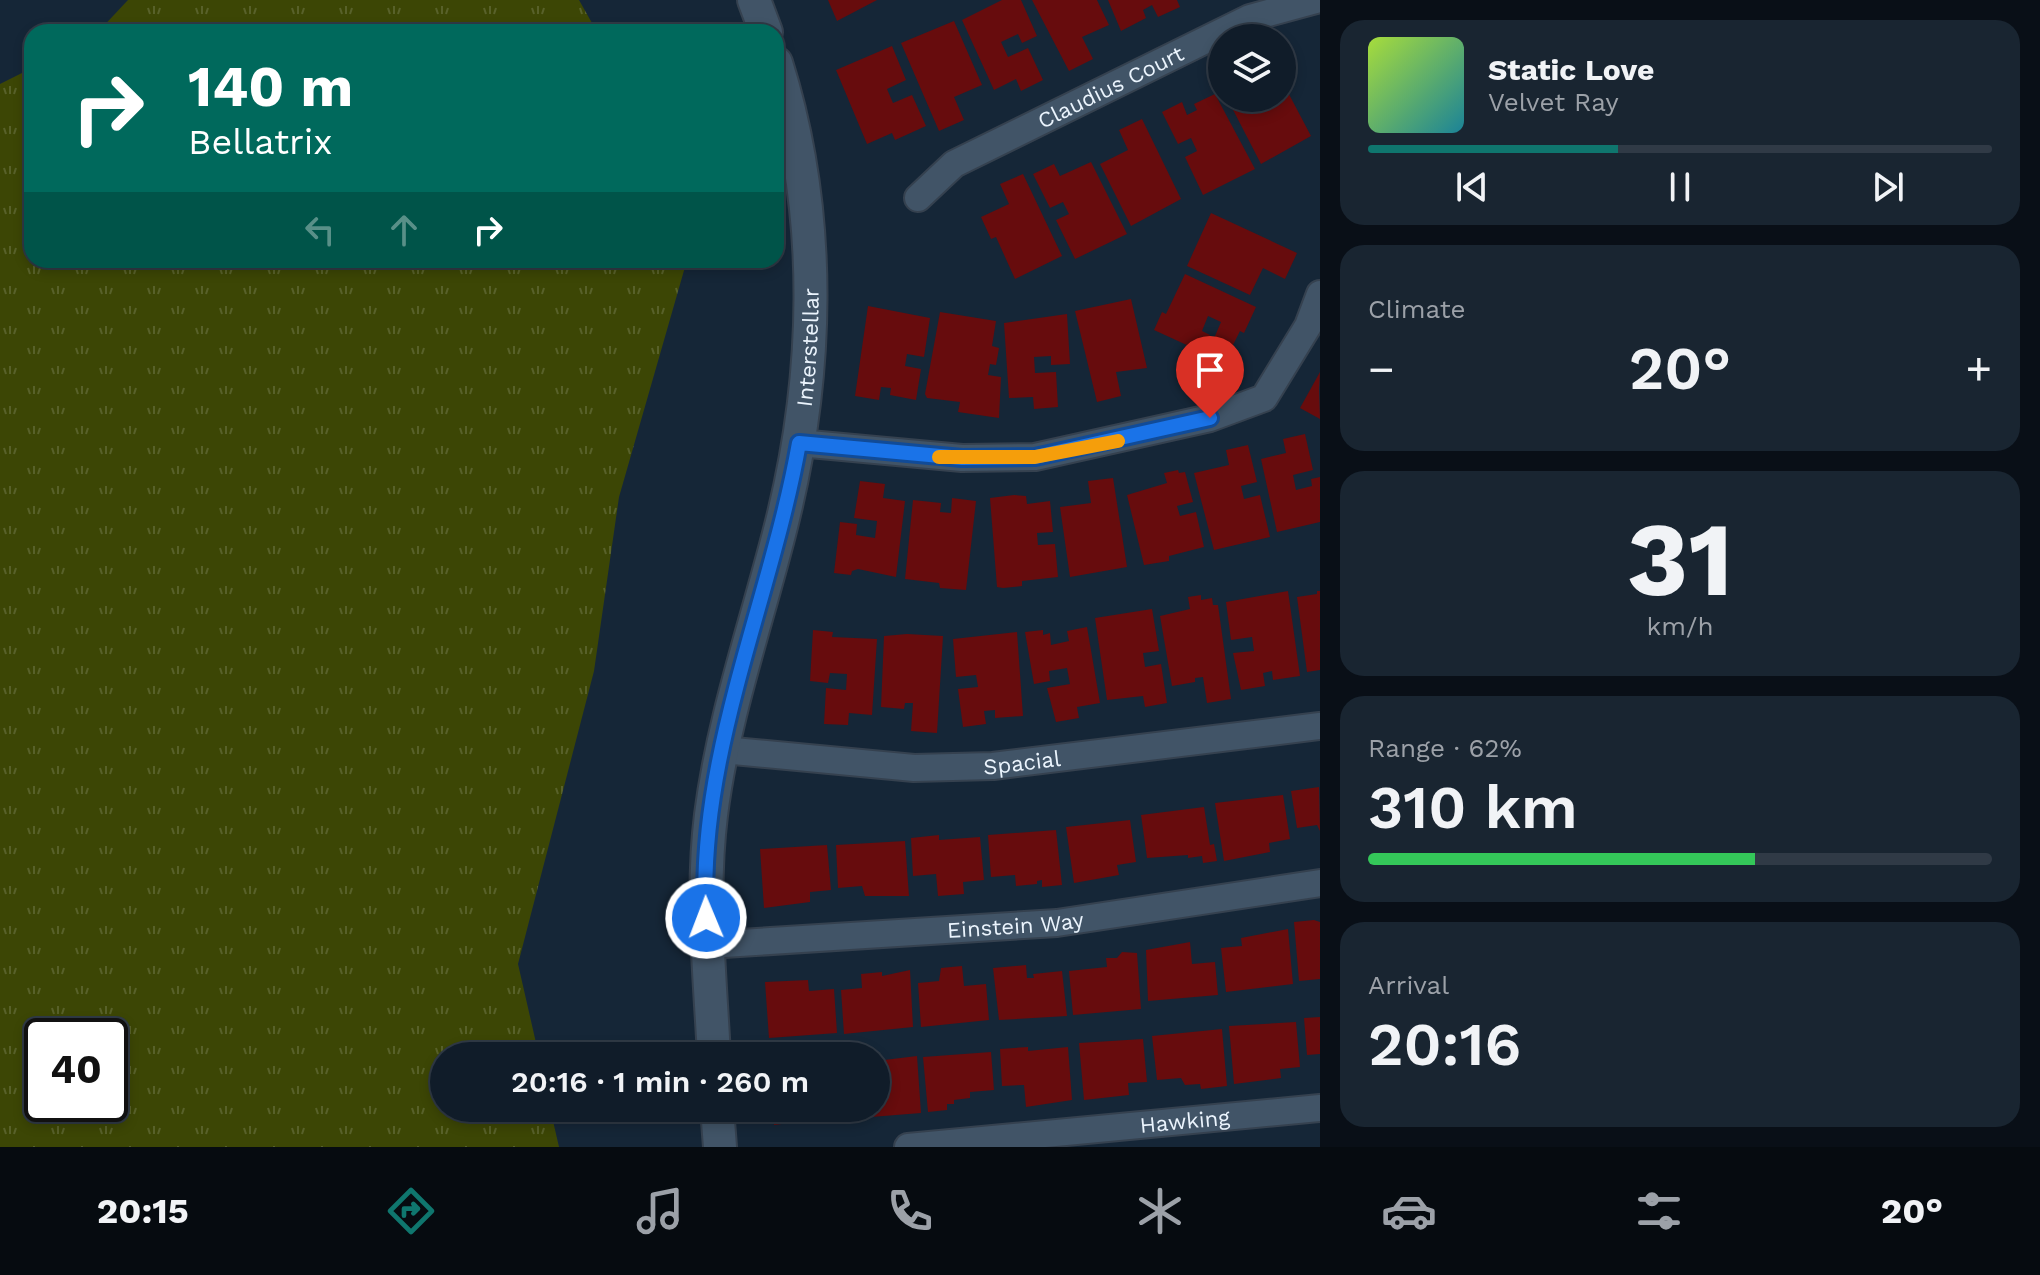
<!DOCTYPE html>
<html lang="en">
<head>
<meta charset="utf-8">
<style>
  body { margin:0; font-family:"Work Sans",sans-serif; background:#192531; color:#f1f3f6; height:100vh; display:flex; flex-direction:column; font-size:30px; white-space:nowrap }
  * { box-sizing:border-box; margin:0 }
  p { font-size:26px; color:#9ca1a8 }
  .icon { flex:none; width:44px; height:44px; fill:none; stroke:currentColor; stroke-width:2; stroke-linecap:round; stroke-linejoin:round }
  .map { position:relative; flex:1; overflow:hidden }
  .sheet { display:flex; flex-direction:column; gap:20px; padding:20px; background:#090f17; width:720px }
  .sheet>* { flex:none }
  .guide { position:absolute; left:24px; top:24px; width:760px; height:244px; border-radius:24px; box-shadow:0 4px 12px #0003,0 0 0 2px #303a46; background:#00695c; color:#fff; overflow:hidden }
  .fabs { position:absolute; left:1208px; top:24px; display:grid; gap:16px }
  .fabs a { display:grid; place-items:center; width:88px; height:88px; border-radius:50%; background:#101c29; box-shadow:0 4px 12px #0003,0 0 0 2px #303a46; font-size:40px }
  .speed { position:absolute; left:24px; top:1018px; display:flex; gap:16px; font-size:40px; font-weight:700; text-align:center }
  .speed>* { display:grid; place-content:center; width:104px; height:104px; border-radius:50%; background:#101c29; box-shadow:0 4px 12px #0003,0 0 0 2px #303a46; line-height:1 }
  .speed .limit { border:4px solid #111; border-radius:12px; background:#fff; color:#111 }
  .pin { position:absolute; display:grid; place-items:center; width:68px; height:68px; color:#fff; margin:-82px -34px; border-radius:50% 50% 50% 0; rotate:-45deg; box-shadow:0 0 8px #0007 }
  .pin .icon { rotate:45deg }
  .me { position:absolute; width:88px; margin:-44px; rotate:359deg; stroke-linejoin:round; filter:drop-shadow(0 0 6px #0008) }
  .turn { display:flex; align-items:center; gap:28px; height:168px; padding:0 32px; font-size:36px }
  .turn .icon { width:104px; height:104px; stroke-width:2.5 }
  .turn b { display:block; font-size:56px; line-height:68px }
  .lanes { display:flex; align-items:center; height:76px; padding:0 32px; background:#0003; justify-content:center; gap:40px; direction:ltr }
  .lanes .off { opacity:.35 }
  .big { font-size:60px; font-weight:600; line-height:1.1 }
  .sheet .card { flex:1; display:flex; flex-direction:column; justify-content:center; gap:12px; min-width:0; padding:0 28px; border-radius:24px; background:#192531 }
  .sheet .dial { align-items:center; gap:0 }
  .dial b { font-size:104px; line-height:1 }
  .song { display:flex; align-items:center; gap:24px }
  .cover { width:96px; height:96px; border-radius:12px; background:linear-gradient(135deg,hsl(80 70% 55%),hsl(190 70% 35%)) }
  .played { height:8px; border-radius:4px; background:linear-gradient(90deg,#0f766e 40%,#303a46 40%) }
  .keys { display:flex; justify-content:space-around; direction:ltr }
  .heat { display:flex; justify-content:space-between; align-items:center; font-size:44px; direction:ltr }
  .charge { height:12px; border-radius:6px; background:linear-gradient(90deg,#34c759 62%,#303a46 0) }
  .trip { position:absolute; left:430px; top:1042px; width:460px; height:80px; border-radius:40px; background:#101c29; box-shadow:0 4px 12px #0003,0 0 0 2px #303a46; font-weight:600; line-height:80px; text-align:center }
  .tabs { display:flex; height:128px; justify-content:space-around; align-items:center; background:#060b10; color:#9ca1a8 }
  .tabs .icon { width:56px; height:56px }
  .tabs .active { color:#0f766e }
  .tabs b { font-size:36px; color:#f1f3f6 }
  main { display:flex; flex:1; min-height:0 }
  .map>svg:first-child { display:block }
  .grass { fill:url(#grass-tufts); fill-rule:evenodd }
  .building { fill:#670c0d }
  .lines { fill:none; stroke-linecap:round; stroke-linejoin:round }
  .minor-casing { stroke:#35414f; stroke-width:30 }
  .tertiary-casing { stroke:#35414f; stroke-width:36 }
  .minor { stroke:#415467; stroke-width:26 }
  .tertiary { stroke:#415467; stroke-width:32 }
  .route-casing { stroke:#114b97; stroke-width:20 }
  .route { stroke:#1a73e8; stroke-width:14 }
  .slow { stroke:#f59e0b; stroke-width:14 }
  .labels { text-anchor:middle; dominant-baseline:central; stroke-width:8; stroke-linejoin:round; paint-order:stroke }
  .street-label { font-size:22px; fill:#ebf4fd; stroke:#0c1c2d }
</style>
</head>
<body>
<main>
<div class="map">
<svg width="1320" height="1147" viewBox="0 0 1320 1147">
  <defs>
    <pattern id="grass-tufts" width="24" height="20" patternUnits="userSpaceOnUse" patternTransform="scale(2)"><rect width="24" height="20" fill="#3c4605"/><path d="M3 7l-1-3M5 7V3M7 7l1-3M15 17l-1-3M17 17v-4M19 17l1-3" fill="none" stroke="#58612a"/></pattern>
  </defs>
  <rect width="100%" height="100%" fill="#152637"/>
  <path class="grass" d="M128,0H579L597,32H98Z
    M32,68V260H687L619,497L594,671L518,964L539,1056H444V1108H550L559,1147H0V84ZM42,1036H110V1104H42Z"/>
  <path class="building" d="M828,0H877L837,21Z
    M1002,0H1021L1037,36L1022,43L1018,34L1001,42L1008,57L1028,48L1043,80L1021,91L1016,79L994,90L962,20Z
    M1032,0H1097L1109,25L1082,37L1093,59L1069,71Z
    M1108,0H1177L1180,7L1158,17L1152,5L1143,10L1146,18L1121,31Z
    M954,21L982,85L954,97L964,120L939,131L901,43Z
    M892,46L906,80L887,89L893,103L912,95L926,126L895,140L892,133L867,144L836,70Z
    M1282,81L1311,136L1261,164L1229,102L1236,98H1282Z
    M1215,94L1255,169L1203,195L1185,157L1197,151L1191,138L1178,144L1162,112L1182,102L1187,115L1197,110L1194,104Z
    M1142,119L1181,199L1131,226L1100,164L1128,150L1119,130Z
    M1091,162L1127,234L1075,259L1056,220L1069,214L1063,202L1050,208L1033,174L1054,164L1060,176Z
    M1023,174L1062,256L1015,279L996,237L991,239L981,217L1009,204L1000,184Z
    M1211,213L1297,253L1285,279L1263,268L1250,295L1187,266Z
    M1185,274L1256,307L1244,333L1240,331L1230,351L1212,343L1221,322L1208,316L1202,331L1210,335L1202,352L1154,330L1162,312L1166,314Z
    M1131,299L1147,368L1116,372L1121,396L1097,402L1075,311Z
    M868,306L930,318L924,357L907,354L905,366L921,369L916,400L890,395L891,388L881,387L879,400L855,396Z
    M940,312L996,321L992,346L999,348L996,365L990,364L988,375L1001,377L999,418L958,412L960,402L927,398L925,394Z
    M1067,314L1070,364L1051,365V356L1034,357L1035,373L1056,372L1058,407L1034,409L1033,397L1009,398L1004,323Z
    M1320,372L1319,390L1320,419L1300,408Z
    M1305,434L1313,470L1293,475L1296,490L1312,486L1311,479L1320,477V522L1277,532L1261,459L1286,453L1283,439Z
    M1248,445L1257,482L1241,486L1244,499L1260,495L1270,537L1214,550L1194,473L1229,465L1226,450Z
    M1178,470L1179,473L1185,472L1193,502L1177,506L1180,516L1196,512L1204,547L1169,556V561L1144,565L1127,495L1167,483L1164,473Z
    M1113,478L1127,567L1070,577L1060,507L1091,503L1088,481Z
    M860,481L885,484L883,498L905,501L896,577L858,569L852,571L851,575L834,573L840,522L857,524L856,535L875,538L877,521L854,518Z
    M1014,495L1026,496L1027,504L1050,501L1053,532L1037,533L1038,545L1055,544L1058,577L1022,581V586L1003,588L997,587L990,498Z
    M952,498L976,501L966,590L940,588L939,583L905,579L913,500L941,503L940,512L951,513Z
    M1288,591L1300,676L1273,680L1272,671L1263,673L1265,686L1241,690L1233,653L1254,651L1252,637L1231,640L1226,602Z
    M1317,591H1320V670L1307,672L1297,597L1317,594Z
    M1201,595V600L1212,598L1213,605H1218L1231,699L1207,703L1203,677L1195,678V682L1172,686L1160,616L1190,609L1188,597Z
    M1152,609L1159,651L1143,653L1145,667L1161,664L1167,703L1145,707L1143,696L1107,700L1095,618Z
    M1087,627L1100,703L1077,707L1079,718L1056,722L1047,688L1070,684L1067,668L1049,671L1050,681L1034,684L1025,632L1043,630V635L1050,633L1051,645L1069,641L1067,631Z
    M813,630L833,632L832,637L877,639L872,715L849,713L848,725L824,724L826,688L846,690L847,674L830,673L828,683L810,681Z
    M1017,632L1023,716L995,718V710L984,711L986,724L963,727L958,689L978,687L976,675L956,677L953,639Z
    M907,634L943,636L937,733L911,731L913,703H905L904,709L881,707L884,636Z
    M1319,787L1320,831L1317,825L1297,828L1291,791Z
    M1283,795L1290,839L1269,843L1270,852L1224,861L1215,803Z
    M1204,807L1210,845L1214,844L1217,861L1203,863L1202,856L1188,858V855L1147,858L1141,815Z
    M1130,820L1136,862L1117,865L1119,875L1074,883L1066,827Z
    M1056,830L1062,885L1042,887V880L1037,881V884L1016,886L1015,875L991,877L988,835Z
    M939,835V840L980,837L984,880L963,882L964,894L938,896L936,874L913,876L911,838Z
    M905,841L909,896H865L862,886L838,888L836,845Z
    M827,845L831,890L810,892V902L764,908L760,849Z
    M1314,920L1320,922V979L1299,981L1294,922Z
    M1288,929L1293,984L1226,992L1221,948L1242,946L1241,938Z
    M1190,942L1192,964L1215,962L1218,995L1148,1001L1146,950Z
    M1122,952L1137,953L1141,1009L1073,1015L1069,971L1107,967L1106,958H1117Z
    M1026,965L1027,978H1034L1033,974L1062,971L1067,1016L999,1020L993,968Z
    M962,966L964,986L986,984L989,1020L921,1027L918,983L939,981L941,968Z
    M910,970L913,1027L844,1034L841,990L862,988L861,974L882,972V976Z
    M808,980L809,991L834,989L837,1033L769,1038L765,982Z
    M1320,1017V1054L1307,1055L1304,1018Z
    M1296,1022L1300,1067L1280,1069L1281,1078L1234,1084L1229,1026Z
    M1222,1029L1227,1086L1201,1089L1200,1084L1185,1085L1181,1078L1157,1080L1152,1036Z
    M1143,1039L1147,1082L1128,1083L1129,1095L1084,1100L1079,1043Z
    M1028,1047V1051L1068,1047L1072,1100L1026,1107L1024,1085L1002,1086L1000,1049Z
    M991,1052L994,1090L970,1092V1098L954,1100V1104H947V1110L928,1112L923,1057Z
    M917,1056L921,1113L871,1117V1108H876V1061Z
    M773,1108H818L819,1119L774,1125Z"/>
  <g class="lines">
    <defs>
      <g id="minor">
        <path id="s1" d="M918,198L954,164L1250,18L1316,0"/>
        <path d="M799,443L962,458L1035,457L1210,418L1264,398L1308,326L1320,294"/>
        <path id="s2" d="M723,750L914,768L993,766L1320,726"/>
        <path id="s3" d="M708,945L1057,923L1320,883"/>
        <path id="s4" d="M908,1147L1320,1108"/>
      </g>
      <g id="tertiary">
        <path d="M754,0L766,32"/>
        <path id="s5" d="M714,1056C710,976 701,895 711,815C723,719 755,628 779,534C819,380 824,216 776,63"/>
        <path d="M717,1108L720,1147"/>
      </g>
    </defs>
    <use href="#minor" class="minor-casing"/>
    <use href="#tertiary" class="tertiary-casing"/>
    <use href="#minor" class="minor"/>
    <use href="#tertiary" class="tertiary"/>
  </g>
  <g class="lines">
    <defs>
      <path id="route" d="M706,918C697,754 771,601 799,443L962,458L1035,457L1210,418"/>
    </defs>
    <use href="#route" class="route-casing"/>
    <use href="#route" class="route"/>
    <path class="slow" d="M939,457H1035L1118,441"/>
  </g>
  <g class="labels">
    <g class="street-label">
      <text stroke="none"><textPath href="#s1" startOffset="224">Claudius Court</textPath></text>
      <text stroke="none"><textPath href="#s5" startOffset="720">Interstellar</textPath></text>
      <text stroke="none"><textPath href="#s2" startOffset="300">Spacial</textPath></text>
      <text stroke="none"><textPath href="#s3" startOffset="308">Einstein Way</textPath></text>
      <text stroke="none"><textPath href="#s4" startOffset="278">Hawking</textPath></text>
    </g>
  </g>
</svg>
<div class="fabs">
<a><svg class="icon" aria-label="layers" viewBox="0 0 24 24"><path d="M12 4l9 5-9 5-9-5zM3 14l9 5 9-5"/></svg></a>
</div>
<div class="speed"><div class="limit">40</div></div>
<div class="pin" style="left:1210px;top:418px;background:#d93025"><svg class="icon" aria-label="arrive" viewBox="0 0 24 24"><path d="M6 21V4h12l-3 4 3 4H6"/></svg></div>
<svg class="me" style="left:706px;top:918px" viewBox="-20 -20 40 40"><circle r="17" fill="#1a73e8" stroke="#fff" stroke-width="3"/><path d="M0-11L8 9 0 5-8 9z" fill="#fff"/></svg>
<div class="trip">20:16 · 1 min · 260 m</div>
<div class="guide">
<div class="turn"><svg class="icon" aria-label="right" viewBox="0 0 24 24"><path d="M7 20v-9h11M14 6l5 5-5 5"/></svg><div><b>140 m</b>Bellatrix</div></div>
<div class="lanes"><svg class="icon off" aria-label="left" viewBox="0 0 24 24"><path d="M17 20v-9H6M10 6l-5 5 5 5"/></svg><svg class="icon off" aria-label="ahead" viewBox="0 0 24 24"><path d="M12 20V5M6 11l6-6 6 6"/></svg><svg class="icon" aria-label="right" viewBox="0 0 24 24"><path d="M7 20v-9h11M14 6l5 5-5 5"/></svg></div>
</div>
</div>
<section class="sheet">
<div class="card">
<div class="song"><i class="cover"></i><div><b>Static Love</b><p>Velvet Ray</p></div></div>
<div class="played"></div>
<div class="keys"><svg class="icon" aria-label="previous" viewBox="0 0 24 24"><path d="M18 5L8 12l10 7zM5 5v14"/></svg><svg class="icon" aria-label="pause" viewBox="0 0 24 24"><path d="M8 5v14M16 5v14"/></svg><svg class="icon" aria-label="next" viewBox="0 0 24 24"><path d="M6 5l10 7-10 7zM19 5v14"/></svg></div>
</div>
<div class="card"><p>Climate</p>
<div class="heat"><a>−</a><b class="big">20°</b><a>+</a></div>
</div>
<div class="card dial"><b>31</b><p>km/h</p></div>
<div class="card"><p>Range · 62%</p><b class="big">310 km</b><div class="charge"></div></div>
<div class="card"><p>Arrival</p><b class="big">20:16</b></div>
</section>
</main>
<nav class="tabs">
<b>20:15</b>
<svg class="icon active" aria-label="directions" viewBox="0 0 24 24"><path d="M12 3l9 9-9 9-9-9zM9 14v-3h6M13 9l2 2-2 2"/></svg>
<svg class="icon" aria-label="music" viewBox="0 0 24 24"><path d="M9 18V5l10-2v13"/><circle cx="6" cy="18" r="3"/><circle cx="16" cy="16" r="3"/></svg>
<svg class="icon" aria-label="phone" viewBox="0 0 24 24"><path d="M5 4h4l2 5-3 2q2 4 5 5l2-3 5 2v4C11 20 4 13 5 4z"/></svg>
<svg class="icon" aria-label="climate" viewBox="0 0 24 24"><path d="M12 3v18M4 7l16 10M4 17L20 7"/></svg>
<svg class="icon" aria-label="car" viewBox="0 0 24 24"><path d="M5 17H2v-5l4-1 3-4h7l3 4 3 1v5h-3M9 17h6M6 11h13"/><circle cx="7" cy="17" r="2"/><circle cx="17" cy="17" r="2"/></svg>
<svg class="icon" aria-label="filters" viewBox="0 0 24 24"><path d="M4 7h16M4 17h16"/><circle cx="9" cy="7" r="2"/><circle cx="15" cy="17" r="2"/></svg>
<b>20°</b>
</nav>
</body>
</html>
